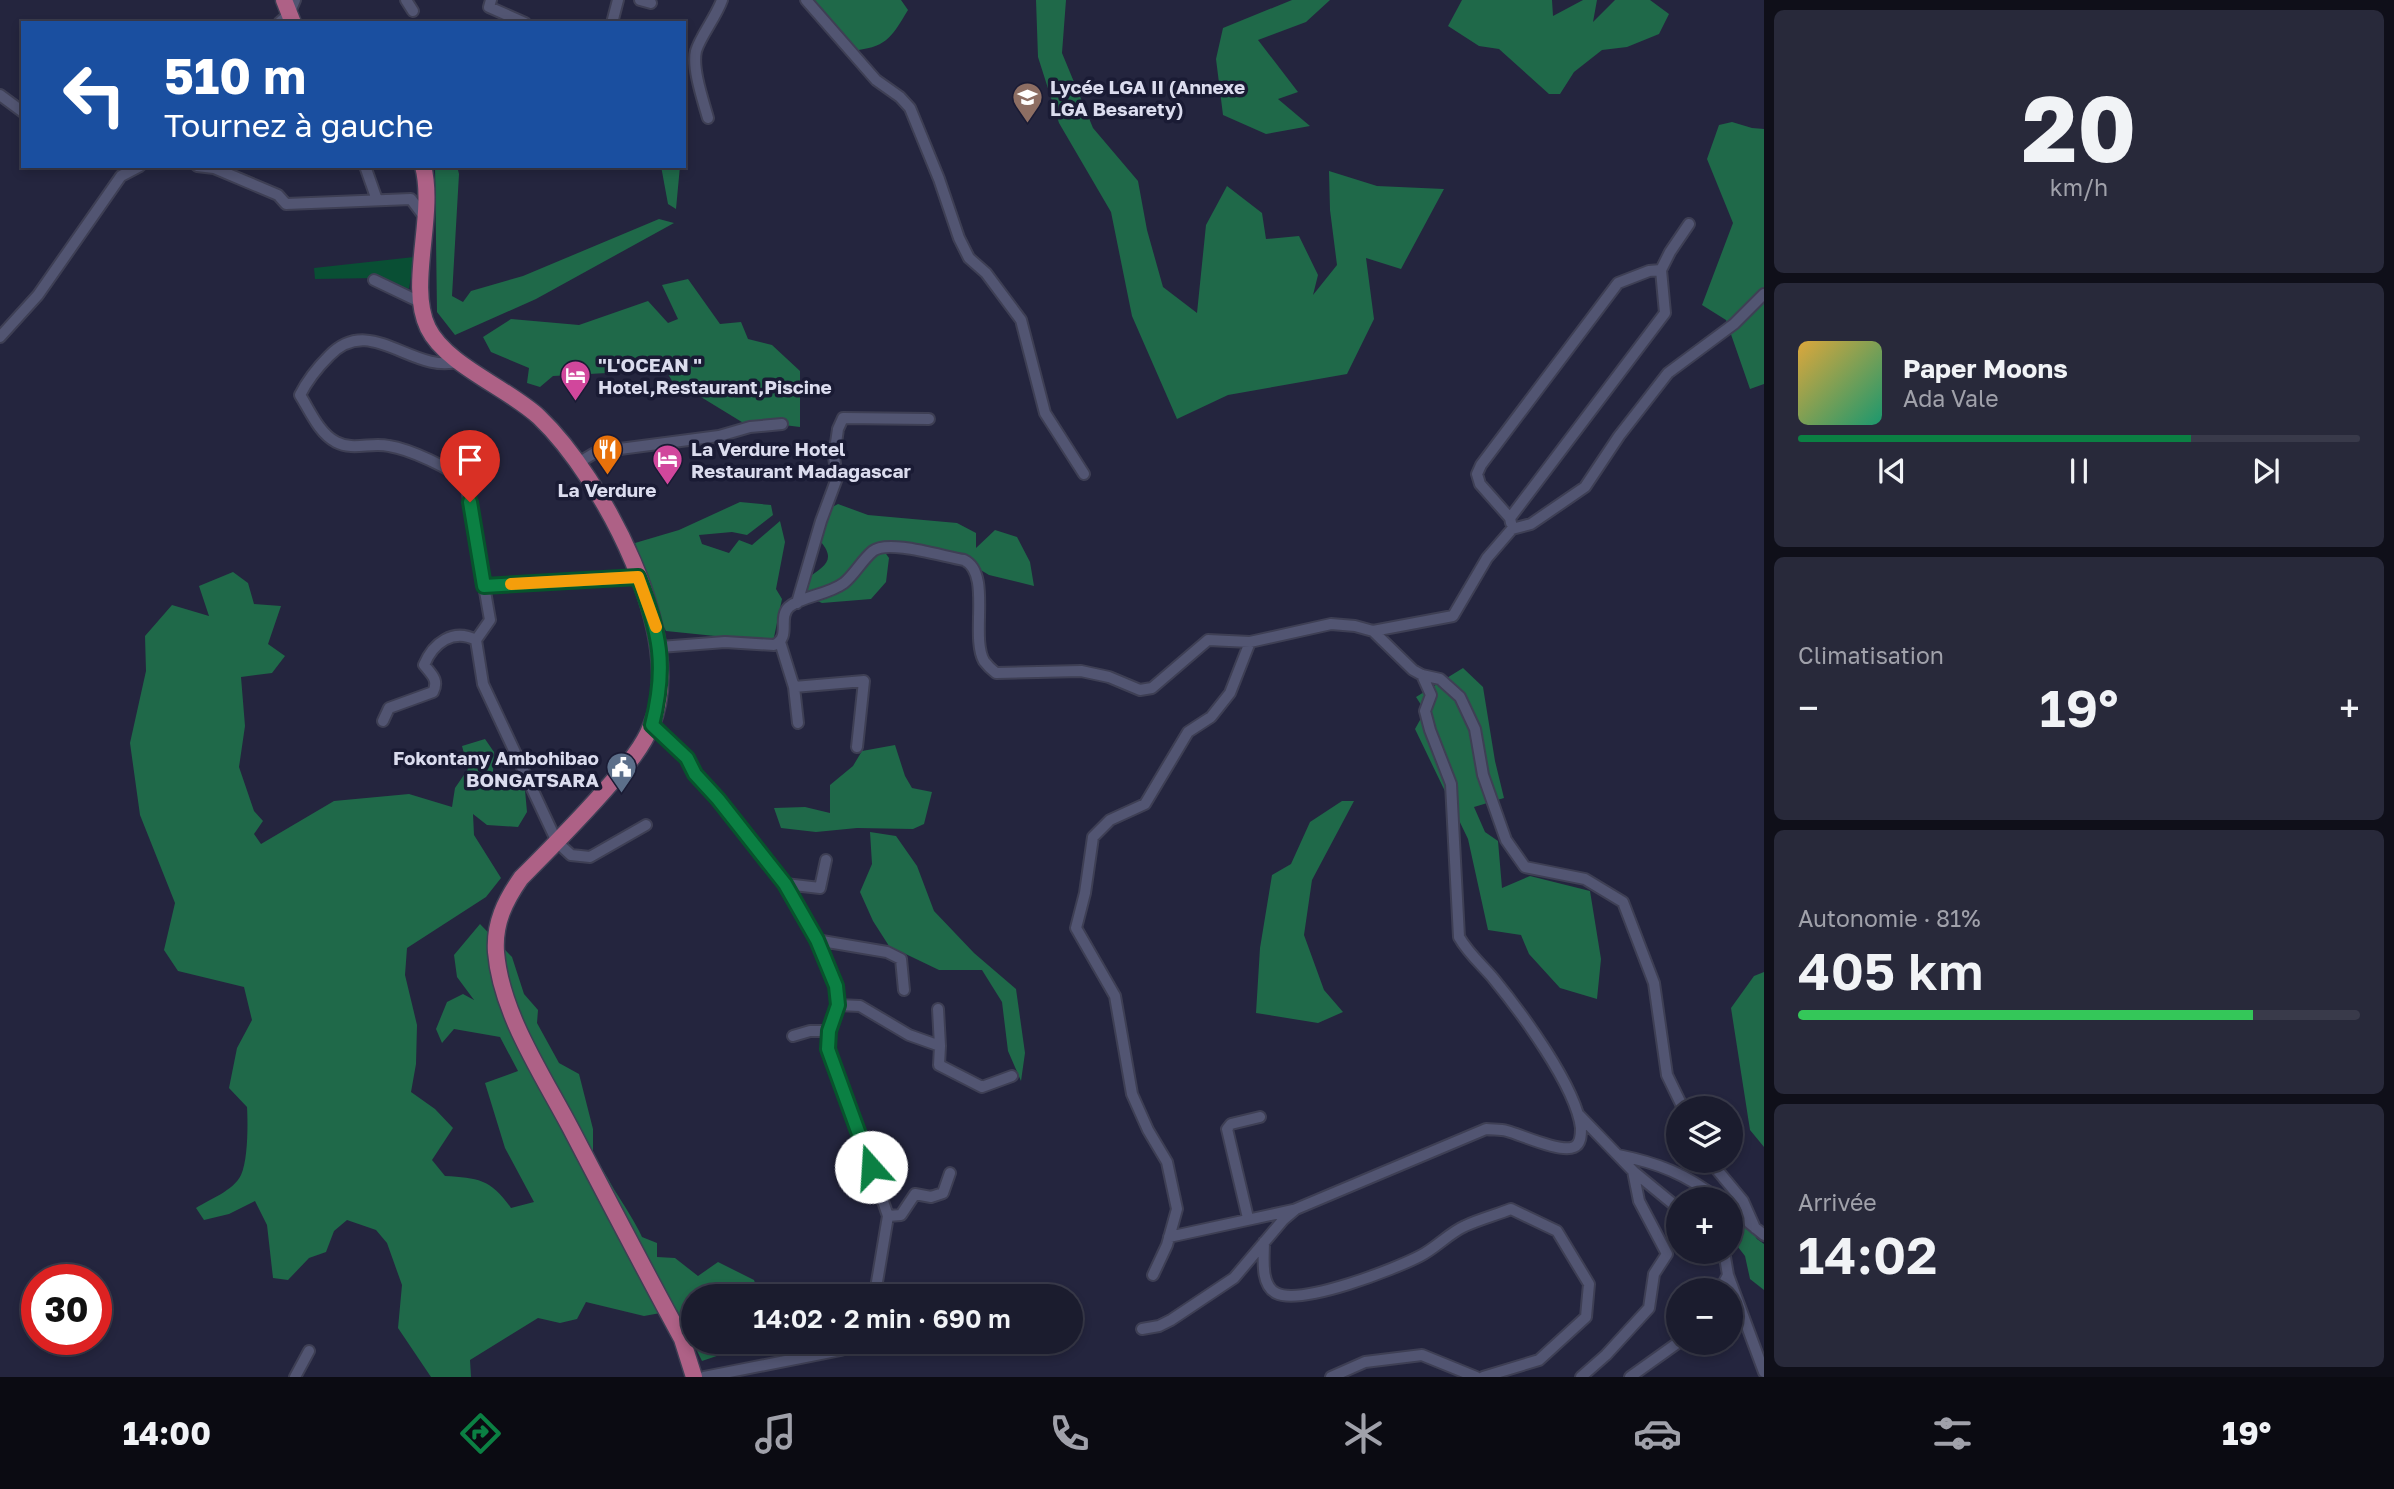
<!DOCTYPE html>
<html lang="fr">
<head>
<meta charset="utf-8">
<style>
  body { margin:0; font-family:"Golos Text",sans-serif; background:#28293a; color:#f1f3f6; height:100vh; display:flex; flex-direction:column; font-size:26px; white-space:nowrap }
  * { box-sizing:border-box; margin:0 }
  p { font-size:23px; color:#a0a1aa }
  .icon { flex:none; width:38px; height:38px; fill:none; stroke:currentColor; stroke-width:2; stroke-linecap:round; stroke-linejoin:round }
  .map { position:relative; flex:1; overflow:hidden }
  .panel { display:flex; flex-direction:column; gap:10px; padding:10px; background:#0f0f19; width:630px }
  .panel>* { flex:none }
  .banner { position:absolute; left:21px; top:21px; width:665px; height:147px; border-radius:0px; box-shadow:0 4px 10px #0003,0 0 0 2px #393a4a; background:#1a4fa0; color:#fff; overflow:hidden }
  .tools { position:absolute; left:1666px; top:1096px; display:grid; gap:14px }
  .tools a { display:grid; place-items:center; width:77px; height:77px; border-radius:50%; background:#1b1c2e; box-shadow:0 4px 10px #0003,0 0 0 2px #393a4a; font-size:35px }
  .speed { position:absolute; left:21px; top:1264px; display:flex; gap:14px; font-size:35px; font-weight:700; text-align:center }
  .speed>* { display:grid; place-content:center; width:91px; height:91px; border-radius:50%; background:#1b1c2e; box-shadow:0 4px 10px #0003,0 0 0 2px #393a4a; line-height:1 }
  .speed .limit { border:10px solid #d22; background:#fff; color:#111 }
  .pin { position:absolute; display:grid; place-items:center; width:60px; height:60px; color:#fff; margin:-72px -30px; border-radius:50% 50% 50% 0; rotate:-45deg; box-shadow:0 0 7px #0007 }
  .pin .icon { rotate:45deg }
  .me { position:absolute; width:77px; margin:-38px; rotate:341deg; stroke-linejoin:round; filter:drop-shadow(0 0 5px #0008) }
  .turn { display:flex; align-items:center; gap:24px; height:147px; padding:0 28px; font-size:32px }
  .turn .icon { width:91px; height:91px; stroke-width:2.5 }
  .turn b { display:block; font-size:49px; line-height:60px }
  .big { font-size:52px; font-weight:600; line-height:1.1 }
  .panel .card { flex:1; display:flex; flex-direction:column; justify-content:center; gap:10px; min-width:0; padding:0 24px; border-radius:10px; background:#28293a }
  .panel .dial { align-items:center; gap:0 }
  .dial b { font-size:91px; line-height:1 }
  .song { display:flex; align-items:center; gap:21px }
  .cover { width:84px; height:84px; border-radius:10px; background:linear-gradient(135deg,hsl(40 70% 55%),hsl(160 70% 35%)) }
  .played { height:7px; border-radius:4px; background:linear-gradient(90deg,#0b8043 70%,#393a4a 70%) }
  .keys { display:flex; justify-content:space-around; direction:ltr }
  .heat { display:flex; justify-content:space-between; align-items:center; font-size:38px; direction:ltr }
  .charge { height:10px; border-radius:5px; background:linear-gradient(90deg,#34c759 81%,#393a4a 0) }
  .trip { position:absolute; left:681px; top:1284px; width:402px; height:70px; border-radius:35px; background:#1b1c2e; box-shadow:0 4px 10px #0003,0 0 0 2px #393a4a; font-weight:600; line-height:70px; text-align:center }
  .tab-bar { display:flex; height:112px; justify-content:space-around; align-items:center; background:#0b0b12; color:#a0a1aa }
  .tab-bar .icon { width:49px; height:49px }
  .tab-bar .active { color:#0b8043 }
  .tab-bar b { font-size:32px; color:#f1f3f6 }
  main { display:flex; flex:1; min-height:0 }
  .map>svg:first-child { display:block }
  .green { fill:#094f34 }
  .forest { fill:#1f6949 }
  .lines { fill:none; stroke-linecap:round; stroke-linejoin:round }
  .minor-casing { stroke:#3e3f54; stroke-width:14 }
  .primary-casing { stroke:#3e3f54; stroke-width:19 }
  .minor { stroke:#525572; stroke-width:10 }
  .primary { stroke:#ae6186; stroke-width:16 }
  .route-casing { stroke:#07532c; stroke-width:18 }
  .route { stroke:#0b8043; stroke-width:12 }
  .slow { stroke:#f59e0b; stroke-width:12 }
  .labels { text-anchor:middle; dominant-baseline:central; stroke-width:7; stroke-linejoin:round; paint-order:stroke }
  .poi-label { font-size:19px; font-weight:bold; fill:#dbdcee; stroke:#1a1b34; text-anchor:start }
</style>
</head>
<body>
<main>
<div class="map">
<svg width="1764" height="1377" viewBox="0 0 1764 1377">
  <rect width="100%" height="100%" fill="#24253e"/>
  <path class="green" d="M414,257L409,289L377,278L315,279L314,268Z"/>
  <path class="forest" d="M809,0H901L908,10C890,40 886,47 851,51Z
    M1036,0H1066L1062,53L1093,128L1138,181L1147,230L1163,287L1197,313L1206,225L1227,186L1262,213L1266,239L1299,236L1318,275L1313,295L1337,265L1330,210L1329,171L1377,186L1444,189L1401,269L1366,258L1374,319L1347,374L1228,395L1177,419L1132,316L1111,212L1059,123L1038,57Z
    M1292,0H1330L1306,22L1258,40L1298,92L1278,99L1310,126L1266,134L1223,115L1216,59L1223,28Z
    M1462,0H1552L1553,16L1583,0H1597L1593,22L1615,0H1650L1669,14L1659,34L1627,47L1602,50L1574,72L1560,94H1549L1499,49L1479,46L1448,26Z
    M1732,122L1752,128L1764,129V384L1750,389L1726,320L1702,305L1733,223L1707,159L1719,125Z
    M435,166H457L459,174L452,296L463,302L471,291L523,276L659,219L674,223L536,299L455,335L437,312Z
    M661,166H680L676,209L668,204Z
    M688,279L720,324L741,322L748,339L772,345L800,371V427L776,424L750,427L696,394L678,391L658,357L625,372L553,376L540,387L527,383L529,368L491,352L483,337L511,319L579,325L648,301L668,323L678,319L662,285Z
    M740,502L771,505L773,515L747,535L732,532L699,535L702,544L729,553L739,540L752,545L780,521L785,542L776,589L782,599L773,642L666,631L657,614L655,596L635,543L679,530Z
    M838,504L868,515L957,523L976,533V548L995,530L1017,537L1030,562L1034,586L989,575L969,563L879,544L889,558L886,582L871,599L822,603L798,592C801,587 804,581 808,578C822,567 838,561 820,541L821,513Z
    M233,572L248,583L254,604L281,606L268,644L285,656L272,673L241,677L245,726L239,767L254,811L263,821L254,834L261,844L334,801L409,794L452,807L455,788L468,769L462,746L485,739L494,752L493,771L507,787L525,790L527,812L518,827L487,825L473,814L474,835L501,878L486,897L407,948L405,975L417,1025L416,1064L411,1092L435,1109L453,1128L432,1160L445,1176C478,1178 491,1179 511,1208L534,1202L505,1148L485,1083L518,1071L500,1037L454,1029L442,1043L436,1029L447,1002L463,994L474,1000L457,977L454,955L480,924L512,957L524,994L538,1010L537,1023L559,1063L579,1074L593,1129V1157C603,1168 608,1179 615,1191C625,1207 634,1220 642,1237L657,1243V1257L675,1258L698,1276L718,1262L754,1280L760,1297H693V1342H758L702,1361L677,1310L644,1316L586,1302L577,1319L560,1323L538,1318L470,1360L471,1377H431L398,1328L402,1285L387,1243L376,1230L347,1220L334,1231L326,1252L309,1258L288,1280L273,1278L267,1225L255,1201L229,1214L204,1220L196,1208C210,1199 233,1191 241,1175C248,1160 248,1124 247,1107L229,1088L237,1048L252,1020L244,987L178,971L164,950L175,903L140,815L130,743L146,671L145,636L172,605L209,616L199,586Z
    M1463,668L1483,687L1495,761L1504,798L1474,807L1485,832L1498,841L1502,888L1530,876L1590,891L1601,959L1597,999L1560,988L1529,954L1521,935L1488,930L1468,839L1415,729L1425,711L1416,697Z
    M895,745L905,776L912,788L932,792L924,824L913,829L857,828L816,832L781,828L774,808L805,807L830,813V785L853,766L862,751Z
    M1342,801H1354L1312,880L1304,935L1324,990L1343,1012L1318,1023L1256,1013L1260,948L1272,875L1291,864L1310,822Z
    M870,832L896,836L917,866L934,911L974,953L1016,989L1025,1053L1021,1081L1008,1051L1002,1002L982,970H939L889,946L873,921L860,892L872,864Z
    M1764,972V1147L1750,1130L1731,1008L1754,976Z
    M1731,1200L1757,1239L1764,1244V1290L1750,1279L1745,1256L1731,1238Z"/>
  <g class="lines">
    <defs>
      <path id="minor" d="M406,0L413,11
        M491,0L489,7L525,23
        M640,0L651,3
        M806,0L876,80L900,97L910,108L939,179L959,238L969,258L986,273L1021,320L1045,413L1084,474
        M279,23L289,14L295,0
        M612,23L618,0
        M0,95L23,112
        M708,118C703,100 692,69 696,51C700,37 716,17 722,0
        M197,166L214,168L278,195L286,204L411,199L426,219
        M365,166L377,200
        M374,280L422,303
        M0,337L38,295L121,176L140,166
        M460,361C413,376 371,312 329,356C316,369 308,379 300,395C310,411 319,433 336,442C353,451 371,442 389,446C409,449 451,468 466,482L490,620L476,640L483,684L557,842L571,855L590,857L646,825
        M578,463L593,454L612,450L719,436L750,427L782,424
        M1510,518L1665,313L1661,270L1670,252L1689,224
        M1511,523L1510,518L1480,484L1477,474L1481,465L1618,283L1649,271L1661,270
        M484,586L638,577
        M797,603L821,521L837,478L834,457L838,429L843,418L929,419
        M1373,631L1453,616L1487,558L1512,529L1531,524L1585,487L1619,436L1668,373L1734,324L1764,294
        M780,642L794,687L798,723
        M660,647L725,642L774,645C792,637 777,618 789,607C802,596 828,595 844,583C855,574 862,560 873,551C888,539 944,557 964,560C992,573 970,636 984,661C987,665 992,670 996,673L1081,671L1109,677L1140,690L1152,688L1208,640L1250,642L1331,624L1355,626L1373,631L1413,670L1422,675L1440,679L1460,697L1475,729L1483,775L1506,840L1525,867L1585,879L1623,902L1654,983L1667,1075L1683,1108
        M794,687L864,681L857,747
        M383,721L389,708L433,692C439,680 432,675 424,665C433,643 453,628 476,640
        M652,725L687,758L695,774L708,787L785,884L816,940L836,986L838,1005L829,1031L828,1049L863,1142L888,1216L877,1282
        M785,884L820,888L826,860
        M816,940L887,952L901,959L904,990
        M838,1005L860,1006L909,1035L940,1046L939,1065L982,1087L1012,1076
        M938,1009L940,1046
        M793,1036L810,1031H829
        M1579,1115L1633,1171L1678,1208
        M1618,1155C1658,1163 1686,1174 1718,1199
        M1709,1160L1743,1201L1755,1228
        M1731,1208L1764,1235
        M888,1216L901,1215L915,1194L931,1197L943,1193L950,1173
        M1248,1218L1227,1129L1231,1124L1260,1117
        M1169,1237L1293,1210
        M1264,1242C1264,1257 1260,1285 1276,1293C1301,1306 1395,1269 1420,1256C1436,1248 1449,1233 1465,1226C1480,1219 1496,1215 1511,1209L1557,1231L1589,1284L1586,1317L1539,1360L1483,1377
        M1720,1251L1725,1257L1728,1275L1764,1372
        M1153,1275L1167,1245L1177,1209L1167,1162L1148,1130L1132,1094L1115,996L1076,928L1085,893L1093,837L1110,820L1145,804L1188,732L1211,717L1230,693L1250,642
        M1720,1290L1728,1275
        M1142,1329L1159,1326L1171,1320L1234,1278L1283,1220L1296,1209L1486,1129C1493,1130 1500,1129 1507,1131C1522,1135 1560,1153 1574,1147C1581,1144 1581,1135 1581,1128C1576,1086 1520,1011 1493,978C1481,964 1468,953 1459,937L1451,784L1430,730L1425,711L1431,695L1422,675
        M295,1377L309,1351
        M704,1377L841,1350
        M1331,1377L1365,1362L1422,1355L1476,1377
        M1581,1377L1606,1355L1649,1308L1654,1274L1667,1254L1639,1201L1633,1171
        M1630,1377L1679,1342"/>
      <path id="primary" d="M284,0L293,23
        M423,166C436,215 407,285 428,328C446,365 508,388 539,417C602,477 689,639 651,726C643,747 627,765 612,782C583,816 552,847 521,878C505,901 494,923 496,952C501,1013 542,1074 570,1127C607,1198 644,1269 682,1339L694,1377"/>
    </defs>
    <use href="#minor" class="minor-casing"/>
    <use href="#primary" class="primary-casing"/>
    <use href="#minor" class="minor"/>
    <use href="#primary" class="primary"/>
  </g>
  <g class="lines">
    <defs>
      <path id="route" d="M470,502L484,586L638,577C660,632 667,666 652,725L687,758L695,774L718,799L785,884L817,940L836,986L838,1005L829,1031L828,1049L871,1167"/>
    </defs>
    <use href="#route" class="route-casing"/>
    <use href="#route" class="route"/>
    <path class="slow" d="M511,584L638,577L656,627"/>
  </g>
  <defs>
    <symbol id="school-pin" viewBox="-11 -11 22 30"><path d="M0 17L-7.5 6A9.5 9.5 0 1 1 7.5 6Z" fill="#8d6e63" stroke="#1a1b34"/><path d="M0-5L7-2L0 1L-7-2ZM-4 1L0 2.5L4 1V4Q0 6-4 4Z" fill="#fff"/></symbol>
    <symbol id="hotel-pin" viewBox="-11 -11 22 30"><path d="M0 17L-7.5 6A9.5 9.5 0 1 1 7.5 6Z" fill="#d1479c" stroke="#1a1b34"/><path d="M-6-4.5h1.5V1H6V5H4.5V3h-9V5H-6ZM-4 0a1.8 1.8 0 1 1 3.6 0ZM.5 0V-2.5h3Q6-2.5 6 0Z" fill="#fff"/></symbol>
    <symbol id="restaurant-pin" viewBox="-11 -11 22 30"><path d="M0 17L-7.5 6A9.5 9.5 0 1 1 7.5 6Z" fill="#e8710a" stroke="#1a1b34"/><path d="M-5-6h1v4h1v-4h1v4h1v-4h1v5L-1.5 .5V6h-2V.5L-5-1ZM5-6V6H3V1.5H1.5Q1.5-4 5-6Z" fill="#fff"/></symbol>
    <symbol id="civic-pin" viewBox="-11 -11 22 30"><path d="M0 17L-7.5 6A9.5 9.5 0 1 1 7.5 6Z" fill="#5c6f8a" stroke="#1a1b34"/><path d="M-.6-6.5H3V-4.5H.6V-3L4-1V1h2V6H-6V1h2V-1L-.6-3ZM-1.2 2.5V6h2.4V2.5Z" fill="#fff"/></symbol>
  </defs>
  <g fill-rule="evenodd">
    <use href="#school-pin" x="1010" y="80" width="35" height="47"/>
    <use href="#hotel-pin" x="558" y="358" width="35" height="47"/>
    <use href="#restaurant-pin" x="590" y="432" width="35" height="47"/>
    <use href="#hotel-pin" x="650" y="442" width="35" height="47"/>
    <use href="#civic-pin" x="604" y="750" width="35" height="47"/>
  </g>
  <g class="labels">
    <g class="poi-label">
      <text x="1050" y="86">Lycée LGA II (Annexe<tspan x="1050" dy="22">LGA Besarety)</tspan></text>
      <text x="598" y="364">"L'OCEAN "<tspan x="598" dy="22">Hotel,Restaurant,Piscine</tspan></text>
      <text x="691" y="448">La Verdure Hotel<tspan x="691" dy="22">Restaurant Madagascar</tspan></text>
      <text x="607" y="489" text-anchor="middle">La Verdure</text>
      <text x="599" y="757" text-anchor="end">Fokontany Ambohibao<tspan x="599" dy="22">BONGATSARA</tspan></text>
    </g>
  </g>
</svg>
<div class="tools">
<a><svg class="icon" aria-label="layers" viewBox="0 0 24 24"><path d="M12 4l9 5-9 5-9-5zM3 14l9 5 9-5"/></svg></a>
<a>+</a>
<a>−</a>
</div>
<div class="speed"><div class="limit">30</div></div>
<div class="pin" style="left:470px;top:502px;background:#d93025"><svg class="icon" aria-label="arrive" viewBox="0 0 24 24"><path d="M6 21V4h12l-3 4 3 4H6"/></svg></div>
<svg class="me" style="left:871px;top:1167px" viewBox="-20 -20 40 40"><circle r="19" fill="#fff"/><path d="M0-13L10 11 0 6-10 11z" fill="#0b8043"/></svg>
<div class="trip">14:02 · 2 min · 690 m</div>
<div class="banner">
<div class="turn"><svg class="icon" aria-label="left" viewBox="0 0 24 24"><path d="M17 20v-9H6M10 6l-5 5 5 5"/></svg><div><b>510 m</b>Tournez à gauche</div></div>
</div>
</div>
<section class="panel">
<div class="card dial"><b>20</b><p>km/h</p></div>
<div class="card">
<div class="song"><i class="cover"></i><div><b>Paper Moons</b><p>Ada Vale</p></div></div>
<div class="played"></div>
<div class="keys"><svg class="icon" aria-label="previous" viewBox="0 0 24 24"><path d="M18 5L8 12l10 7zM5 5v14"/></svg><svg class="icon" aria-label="pause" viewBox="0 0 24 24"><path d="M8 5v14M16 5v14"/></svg><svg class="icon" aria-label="next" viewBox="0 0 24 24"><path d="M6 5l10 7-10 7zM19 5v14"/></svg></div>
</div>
<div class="card"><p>Climatisation</p>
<div class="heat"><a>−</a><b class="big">19°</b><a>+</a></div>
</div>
<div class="card"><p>Autonomie · 81%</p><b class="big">405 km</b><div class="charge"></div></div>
<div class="card"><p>Arrivée</p><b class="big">14:02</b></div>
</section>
</main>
<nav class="tab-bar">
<b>14:00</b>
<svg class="icon active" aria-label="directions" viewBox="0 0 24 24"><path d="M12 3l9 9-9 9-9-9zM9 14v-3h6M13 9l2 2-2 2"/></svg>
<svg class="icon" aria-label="music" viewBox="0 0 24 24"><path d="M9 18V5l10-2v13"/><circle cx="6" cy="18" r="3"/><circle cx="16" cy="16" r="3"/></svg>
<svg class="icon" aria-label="phone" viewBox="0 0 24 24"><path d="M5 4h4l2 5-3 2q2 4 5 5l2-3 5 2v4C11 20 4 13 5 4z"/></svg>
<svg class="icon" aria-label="climate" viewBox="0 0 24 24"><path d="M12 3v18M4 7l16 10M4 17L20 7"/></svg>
<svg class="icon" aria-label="car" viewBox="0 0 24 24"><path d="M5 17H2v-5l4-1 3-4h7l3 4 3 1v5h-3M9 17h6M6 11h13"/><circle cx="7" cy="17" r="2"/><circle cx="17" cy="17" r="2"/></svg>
<svg class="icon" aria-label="filters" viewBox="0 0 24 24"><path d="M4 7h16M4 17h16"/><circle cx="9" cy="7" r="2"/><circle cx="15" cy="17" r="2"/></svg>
<b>19°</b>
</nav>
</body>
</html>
